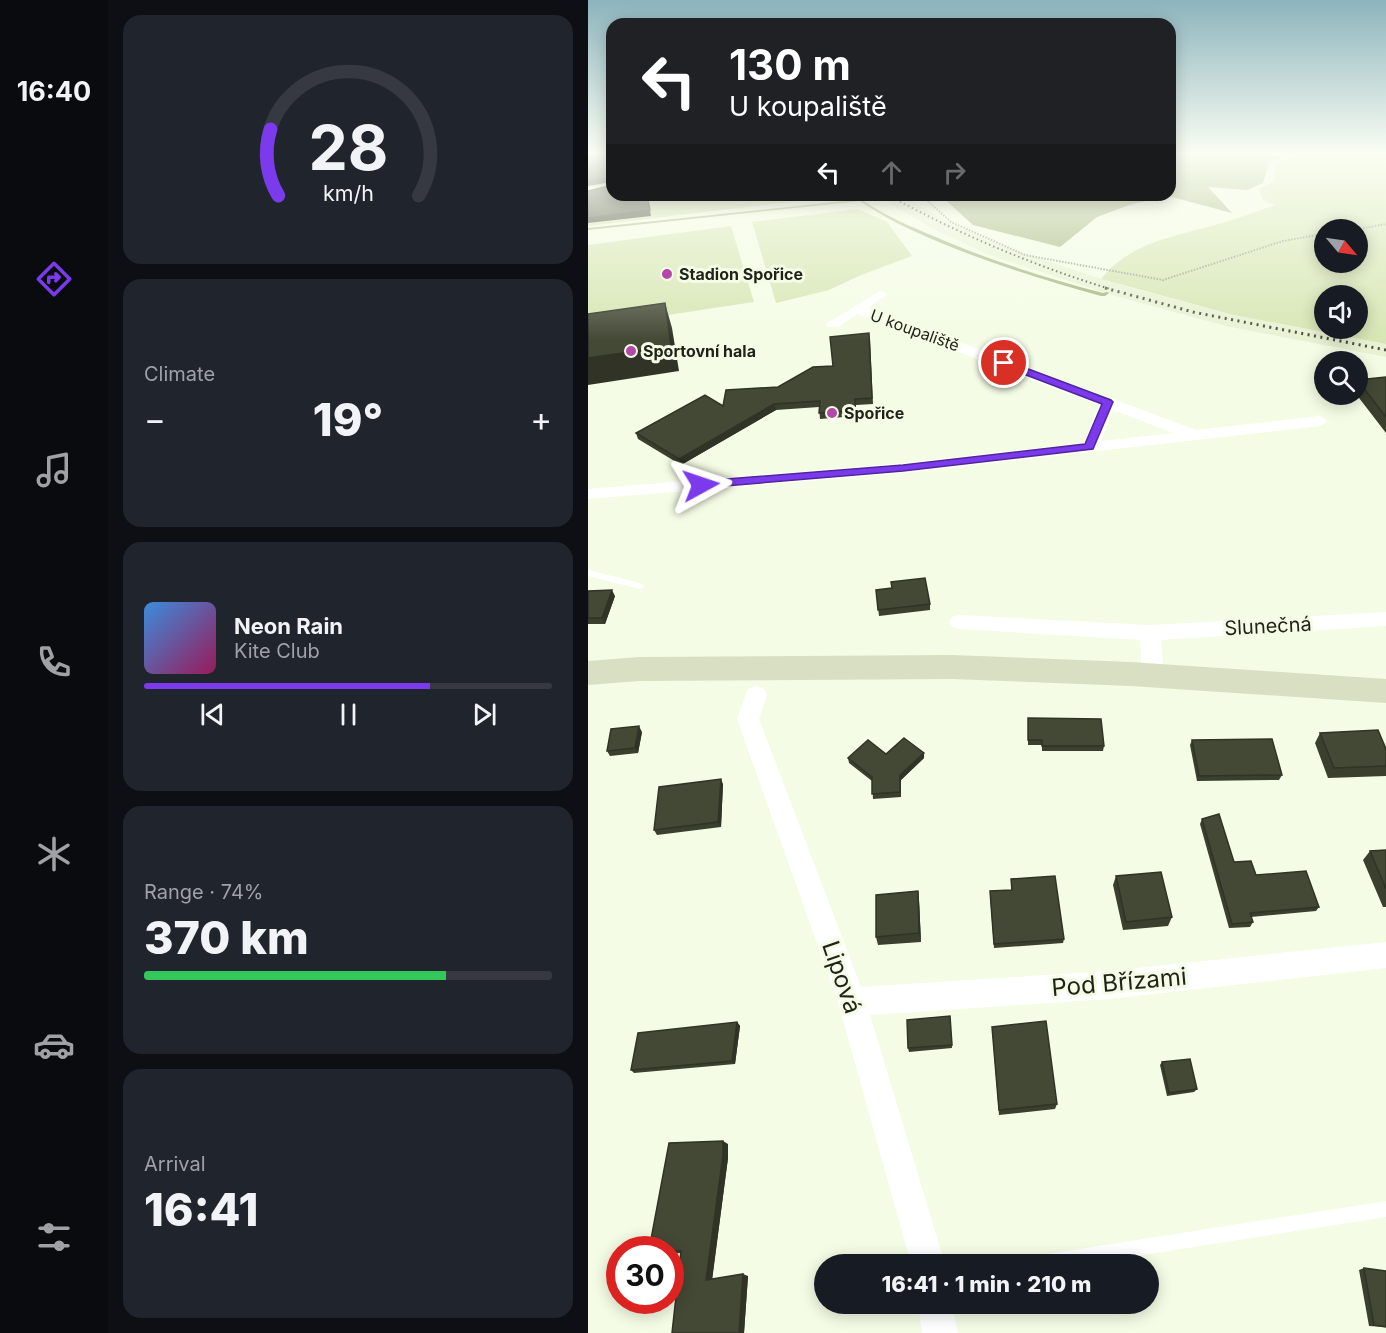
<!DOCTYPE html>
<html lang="en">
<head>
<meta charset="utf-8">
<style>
  body { margin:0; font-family:Inter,sans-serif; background:#20242c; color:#f1f3f6; height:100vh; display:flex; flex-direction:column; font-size:22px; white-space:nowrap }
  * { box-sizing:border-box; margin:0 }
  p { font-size:20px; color:#9ea1a6 }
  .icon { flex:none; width:33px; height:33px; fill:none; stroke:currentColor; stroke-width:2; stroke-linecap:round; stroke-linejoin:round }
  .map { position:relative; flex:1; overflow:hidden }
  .sheet { display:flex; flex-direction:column; gap:15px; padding:15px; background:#0d0f14; width:480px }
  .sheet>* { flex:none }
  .guide { position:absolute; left:18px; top:18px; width:570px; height:183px; border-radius:18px; box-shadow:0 3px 15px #0003; background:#202124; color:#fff; overflow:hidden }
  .needle { width:39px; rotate:119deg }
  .controls { position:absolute; left:726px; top:219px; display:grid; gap:12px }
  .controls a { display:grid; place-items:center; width:54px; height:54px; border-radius:50%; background:#171b24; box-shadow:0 3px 15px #0003; font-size:30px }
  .speed { position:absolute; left:18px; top:1236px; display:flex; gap:12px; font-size:30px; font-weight:700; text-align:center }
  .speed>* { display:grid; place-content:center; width:78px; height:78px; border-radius:50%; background:#171b24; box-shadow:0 3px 15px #0003; line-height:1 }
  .speed .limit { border:9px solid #d22; background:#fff; color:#111 }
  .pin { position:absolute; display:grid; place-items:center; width:51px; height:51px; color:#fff; margin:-26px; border:3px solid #fff; border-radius:50%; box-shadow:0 2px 6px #0007 }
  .me { position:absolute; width:66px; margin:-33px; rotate:85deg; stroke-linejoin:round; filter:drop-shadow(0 0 4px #0008) }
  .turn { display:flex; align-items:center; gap:21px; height:126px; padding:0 24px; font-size:27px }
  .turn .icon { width:78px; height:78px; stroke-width:2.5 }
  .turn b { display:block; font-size:42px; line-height:51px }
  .lanes { display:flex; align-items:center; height:57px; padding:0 24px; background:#0003; justify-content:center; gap:30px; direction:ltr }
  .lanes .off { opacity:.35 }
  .big { font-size:45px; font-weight:800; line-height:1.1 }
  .sheet .card { flex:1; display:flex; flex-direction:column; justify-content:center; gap:9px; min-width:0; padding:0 21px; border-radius:18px; background:#20242c }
  .sheet .dial { align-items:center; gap:0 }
  .dial svg { height:156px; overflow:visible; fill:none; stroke:#363941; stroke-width:7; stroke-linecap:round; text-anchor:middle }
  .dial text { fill:#f1f3f6; stroke:none }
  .song { display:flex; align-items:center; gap:18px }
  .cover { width:72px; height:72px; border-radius:9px; background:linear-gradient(135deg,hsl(210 70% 55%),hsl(330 70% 35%)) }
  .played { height:6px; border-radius:3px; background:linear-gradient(90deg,#7c3aed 70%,#363941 70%) }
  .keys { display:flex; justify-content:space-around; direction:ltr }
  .heat { display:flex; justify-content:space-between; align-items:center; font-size:33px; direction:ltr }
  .charge { height:9px; border-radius:4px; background:linear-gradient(90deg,#34c759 74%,#363941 0) }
  .trip { position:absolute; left:226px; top:1254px; width:345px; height:60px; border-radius:30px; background:#171b24; box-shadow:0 3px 15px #0003; font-weight:800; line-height:60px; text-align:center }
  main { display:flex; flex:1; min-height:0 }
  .tabs { display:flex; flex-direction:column; width:108px; justify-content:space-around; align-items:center; background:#090b0e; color:#9ea1a6 }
  .tabs .icon { width:42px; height:42px }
  .tabs .selected { color:#7c3aed }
  .tabs b { font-size:27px; color:#f1f3f6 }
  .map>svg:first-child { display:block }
  .built { fill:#e8f2d3 }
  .green { fill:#d7e6b4; fill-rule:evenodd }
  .water { fill:#a3b47c }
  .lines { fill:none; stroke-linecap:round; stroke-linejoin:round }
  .stream { fill:#a3b47c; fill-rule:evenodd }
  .path { stroke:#999f8e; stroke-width:2; stroke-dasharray:1.5 1.5; stroke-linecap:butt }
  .lane { fill:#fff; fill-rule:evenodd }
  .street { fill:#fff; fill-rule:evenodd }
  .secondary { fill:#d8dfc3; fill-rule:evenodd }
  .rail-far1 { stroke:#484c40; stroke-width:2; stroke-dasharray:1.5 3; stroke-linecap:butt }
  .rail { stroke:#484c40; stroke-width:3; stroke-dasharray:2 4.5; stroke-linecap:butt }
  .wall { fill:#3a3f2e }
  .shaded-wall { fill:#303326 }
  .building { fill:#444936; stroke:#303326; stroke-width:1.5 }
  .route { fill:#7c3aed; stroke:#51269a; stroke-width:1.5 }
  .poi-dot { fill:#b448a9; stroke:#f4fce5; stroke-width:2 }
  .labels { text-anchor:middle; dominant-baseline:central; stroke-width:6; stroke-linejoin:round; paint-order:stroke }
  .far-poi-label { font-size:16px; font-weight:bold; fill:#1f2219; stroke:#f4fce5; text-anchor:start }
  .far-street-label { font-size:16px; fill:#1f2219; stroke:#f4fce5 }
  .street-label { font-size:20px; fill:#1f2219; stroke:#f4fce5 }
  .near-street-label { font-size:24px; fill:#1f2219; stroke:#f4fce5 }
</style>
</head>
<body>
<main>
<nav class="tabs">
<b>16:40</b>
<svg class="icon selected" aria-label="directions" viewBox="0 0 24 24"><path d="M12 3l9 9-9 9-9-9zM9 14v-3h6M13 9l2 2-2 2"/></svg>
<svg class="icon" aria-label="music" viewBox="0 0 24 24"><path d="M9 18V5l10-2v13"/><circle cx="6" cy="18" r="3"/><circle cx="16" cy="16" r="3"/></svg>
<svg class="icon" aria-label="phone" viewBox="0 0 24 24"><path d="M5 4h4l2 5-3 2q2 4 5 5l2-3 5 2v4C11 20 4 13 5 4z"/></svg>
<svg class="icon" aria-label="climate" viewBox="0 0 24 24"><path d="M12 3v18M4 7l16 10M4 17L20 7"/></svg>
<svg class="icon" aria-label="car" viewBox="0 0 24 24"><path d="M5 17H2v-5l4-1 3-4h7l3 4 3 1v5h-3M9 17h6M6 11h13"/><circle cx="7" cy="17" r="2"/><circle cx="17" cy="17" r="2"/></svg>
<svg class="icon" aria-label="filters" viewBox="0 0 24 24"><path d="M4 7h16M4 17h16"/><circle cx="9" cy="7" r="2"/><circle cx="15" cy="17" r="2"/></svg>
</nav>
<section class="sheet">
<div class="card dial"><svg viewBox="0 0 100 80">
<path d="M14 69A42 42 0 1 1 86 69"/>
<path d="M14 69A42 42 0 0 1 10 35" stroke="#7c3aed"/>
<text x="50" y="56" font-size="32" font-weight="700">28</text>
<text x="50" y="72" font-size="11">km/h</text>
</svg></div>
<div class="card"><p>Climate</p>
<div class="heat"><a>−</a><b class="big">19°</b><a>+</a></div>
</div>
<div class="card">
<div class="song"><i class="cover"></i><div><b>Neon Rain</b><p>Kite Club</p></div></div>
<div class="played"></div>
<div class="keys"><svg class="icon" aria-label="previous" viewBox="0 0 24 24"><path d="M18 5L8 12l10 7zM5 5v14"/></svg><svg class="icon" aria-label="pause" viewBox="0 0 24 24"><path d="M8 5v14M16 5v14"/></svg><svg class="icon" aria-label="next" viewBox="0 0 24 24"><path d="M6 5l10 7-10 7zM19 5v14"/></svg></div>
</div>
<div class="card"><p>Range · 74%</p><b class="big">370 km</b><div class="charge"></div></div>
<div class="card"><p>Arrival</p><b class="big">16:41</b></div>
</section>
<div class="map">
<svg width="798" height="1333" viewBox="0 0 798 1333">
  <rect width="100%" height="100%" fill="#f4fce5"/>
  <path class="built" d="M287,195H312L364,224L416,247L529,284L646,315L798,344V357L638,326L517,293L401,255L347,230Z"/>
  <path class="green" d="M0,155H24V195H261L0,226Z
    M708,155H798V344L646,315L513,279C543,241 590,236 634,223C652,218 670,211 687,205L675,200L671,189L686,181L688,164ZM736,230H770V262H736ZM736,296H770V328H736Z
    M270,209L299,222L324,256L273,275L241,290L188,303L164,222Z
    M143,226L166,302L0,327V245Z"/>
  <path class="water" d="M582,155H699L681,163L675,183L659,190L620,187L644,213L580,196L541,205L509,217L472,247L385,225L352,195H582Z"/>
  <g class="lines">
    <path class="stream" d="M285,198V200L276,201C299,217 324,227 350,238C403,261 459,278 515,293L519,292L521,293L517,296H513C456,280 400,263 346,240C320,229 295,217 272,201L0,230V228Z"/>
    <path class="path" d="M333,195L363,222L437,255L575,280L695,241L736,234
      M766,230L798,224"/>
    <path class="lane" d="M0,570L52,583L57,586L52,589L0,576Z
      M798,1201V1217L497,1264H439L441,1258L447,1256Z"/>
    <path class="street" d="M24,184V190L0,194V188Z
      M292,291L297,292L299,295L280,308L608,430L732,416L740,421L732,426L315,473L0,499V489L315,463L496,443L511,405L270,314L250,327H240L238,324ZM525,410L585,433L513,441Z
      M798,612V626L573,640L576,675L572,681L565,683L558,681L554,675L552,640L371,629L364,627L361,622L364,617L371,615L562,625Z
      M168,686L176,689L179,695L171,719L273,987L520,971L798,942V968L520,999L282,1015L357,1264H323L250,1002L149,719L160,689Z
      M330,1304H364L370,1333H334Z"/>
    <path class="secondary" d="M364,655L543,662L798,679V703L543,686L364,679L51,681L0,685V661L51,657Z"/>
    <path class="rail-far1" d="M300,195C371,234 444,265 522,289"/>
    <path class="rail" d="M517,288L605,312L798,350"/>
  </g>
  <path class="wall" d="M282,339L285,404L268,405V416L232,419L231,407L188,410L93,465L50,439L48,433L135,406L190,387L245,366Z
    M798,377V433L768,394H770V380Z
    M288,590L342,604V610L291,616Z
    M0,591L27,596L17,624H0Z
    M440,723L516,746L515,751H454V745H440Z
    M54,732L50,753L22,756L19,751Z
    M732,733L798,749V776L740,778L727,743Z
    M604,740L694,775L691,780L609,781L602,745Z
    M336,753V758L313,780V797L285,799L284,781L261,763L260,758L298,754Z
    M135,784L133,827L69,835L66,830Z
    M614,819L646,862L668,875L731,907L728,911L663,917L665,922L662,927L641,928L612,824Z
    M798,850V907H795L775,860L782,851Z
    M528,876L584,917L580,926L535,930L525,885Z
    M423,879L476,939L475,943L406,948L402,896L423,890Z
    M330,891L331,900L333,942L290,945L288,937Z
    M362,1016L364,1048L321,1052L320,1048Z
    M149,1022L152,1026L147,1064L46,1073L43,1070Z
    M404,1027L469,1104L467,1109L411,1115Z
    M574,1062L609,1089L606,1092L579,1096L572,1065Z
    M140,1144V1158L124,1279L160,1276L156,1333H84L93,1253L82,1254V1250Z
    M776,1268L798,1271V1327L781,1326L771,1270Z"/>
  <path class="shaded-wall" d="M22,177L24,182L0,186V181Z
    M59,195L63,216L0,223V218Z
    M77,303L84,328L91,371L0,385V358Z
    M186,404L188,410L93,465L91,459Z
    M24,590L27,596L17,624L14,618Z
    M51,726L54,732L50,753L47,748Z
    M336,753V758L313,780V797L312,775Z
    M133,779L135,784L133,827L130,822Z
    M330,891L331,900L333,942L331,933Z
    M149,1022L152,1026L147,1064L144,1061Z
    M135,1141L140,1144V1158L124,1281L118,1280Z
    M155,1274L160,1276L156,1333H151Z"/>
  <path class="building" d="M0,155H24V178L22,177L0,181Z
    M24,185V195H59L62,210L0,218V191Z
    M77,303L83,346L0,358V314Z
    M281,333L284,398L267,399V410L231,413L232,401L186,404L91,459L48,433L117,395L135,406L138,390L190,387L225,367L245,366L242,337Z
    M798,377V417L770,381V380Z
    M337,578L342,604L290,610L288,590L304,588L303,582Z
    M24,590L14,618H0V591Z
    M440,718L513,719L516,746H454V740H440Z
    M51,726L47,748L19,751L23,729Z
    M790,730L798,749V766L746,768L732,733Z
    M316,738L336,753L312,775V792L284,794V777L260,758L280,740L298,754Z
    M684,739L694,775L611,776L604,740Z
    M133,779L130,822L66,830L71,787Z
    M631,814L646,862L663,861L668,875L718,871L731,907L662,913L665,922L644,924L614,819Z
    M798,850V889L782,851Z
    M573,872L584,917L538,922L528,876Z
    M467,876L476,939L406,944L402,891L424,890L423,879Z
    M330,891L331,933L288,937V895Z
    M362,1016L364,1045L320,1048L319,1020Z
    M458,1021L469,1104L411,1110L404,1027Z
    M149,1022L144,1061L43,1070L50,1033Z
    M602,1059L609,1089L581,1093L574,1062Z
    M135,1141V1155L118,1280L155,1274L151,1333H84L93,1251H82V1250H61L81,1143Z
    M776,1268L798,1271V1327L786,1325Z"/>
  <linearGradient id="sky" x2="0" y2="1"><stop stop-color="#8cb4bd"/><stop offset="0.45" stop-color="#fafef3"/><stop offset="1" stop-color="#fafef3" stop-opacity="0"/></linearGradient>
  <rect width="798" height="341" fill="url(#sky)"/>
  <path class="route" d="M412,361H419L523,400L525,402L505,449L315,471L113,488L107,485L113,481L315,465L497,444L514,404L412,365Z"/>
  <g class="poi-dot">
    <circle cx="79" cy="274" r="6"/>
    <circle cx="43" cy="351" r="6"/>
    <circle cx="244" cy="413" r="6"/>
  </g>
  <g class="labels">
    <g class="far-poi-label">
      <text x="91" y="274">Stadion Spořice</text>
      <text x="55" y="351">Sportovní hala</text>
      <text x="256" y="413">Spořice</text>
    </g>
    <g class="far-street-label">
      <text transform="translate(327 330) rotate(20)">U koupaliště</text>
    </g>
    <g class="street-label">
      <text transform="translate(680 626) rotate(-3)">Slunečná</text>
    </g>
    <g class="near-street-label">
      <text transform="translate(254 977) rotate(71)">Lipová</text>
      <text transform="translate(531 982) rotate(-5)">Pod Břízami</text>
    </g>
  </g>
</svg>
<div class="controls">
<a><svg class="needle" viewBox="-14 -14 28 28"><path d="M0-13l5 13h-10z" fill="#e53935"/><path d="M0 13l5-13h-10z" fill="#9ea1a6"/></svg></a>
<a><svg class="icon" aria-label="sound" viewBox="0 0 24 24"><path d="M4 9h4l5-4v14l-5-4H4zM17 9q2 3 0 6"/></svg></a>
<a><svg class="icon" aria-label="search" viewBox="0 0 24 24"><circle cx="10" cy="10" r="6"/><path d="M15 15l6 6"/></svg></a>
</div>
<div class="speed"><div class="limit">30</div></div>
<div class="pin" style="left:416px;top:363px;background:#d93025"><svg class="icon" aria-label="arrive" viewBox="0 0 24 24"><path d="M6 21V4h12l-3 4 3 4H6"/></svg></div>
<svg class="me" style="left:113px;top:485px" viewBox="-20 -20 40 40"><path d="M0-17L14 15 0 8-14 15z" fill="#7c3aed" stroke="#fff" stroke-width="4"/></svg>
<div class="trip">16:41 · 1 min · 210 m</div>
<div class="guide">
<div class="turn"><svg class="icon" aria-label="left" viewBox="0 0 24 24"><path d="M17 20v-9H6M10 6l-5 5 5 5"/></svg><div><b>130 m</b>U koupaliště</div></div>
<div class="lanes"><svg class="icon" aria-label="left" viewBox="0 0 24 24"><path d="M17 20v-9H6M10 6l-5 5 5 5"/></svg><svg class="icon off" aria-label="ahead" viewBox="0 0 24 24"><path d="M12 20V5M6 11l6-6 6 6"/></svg><svg class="icon off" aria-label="right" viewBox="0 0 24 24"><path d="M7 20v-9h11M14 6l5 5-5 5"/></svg></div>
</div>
</div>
</main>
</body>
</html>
